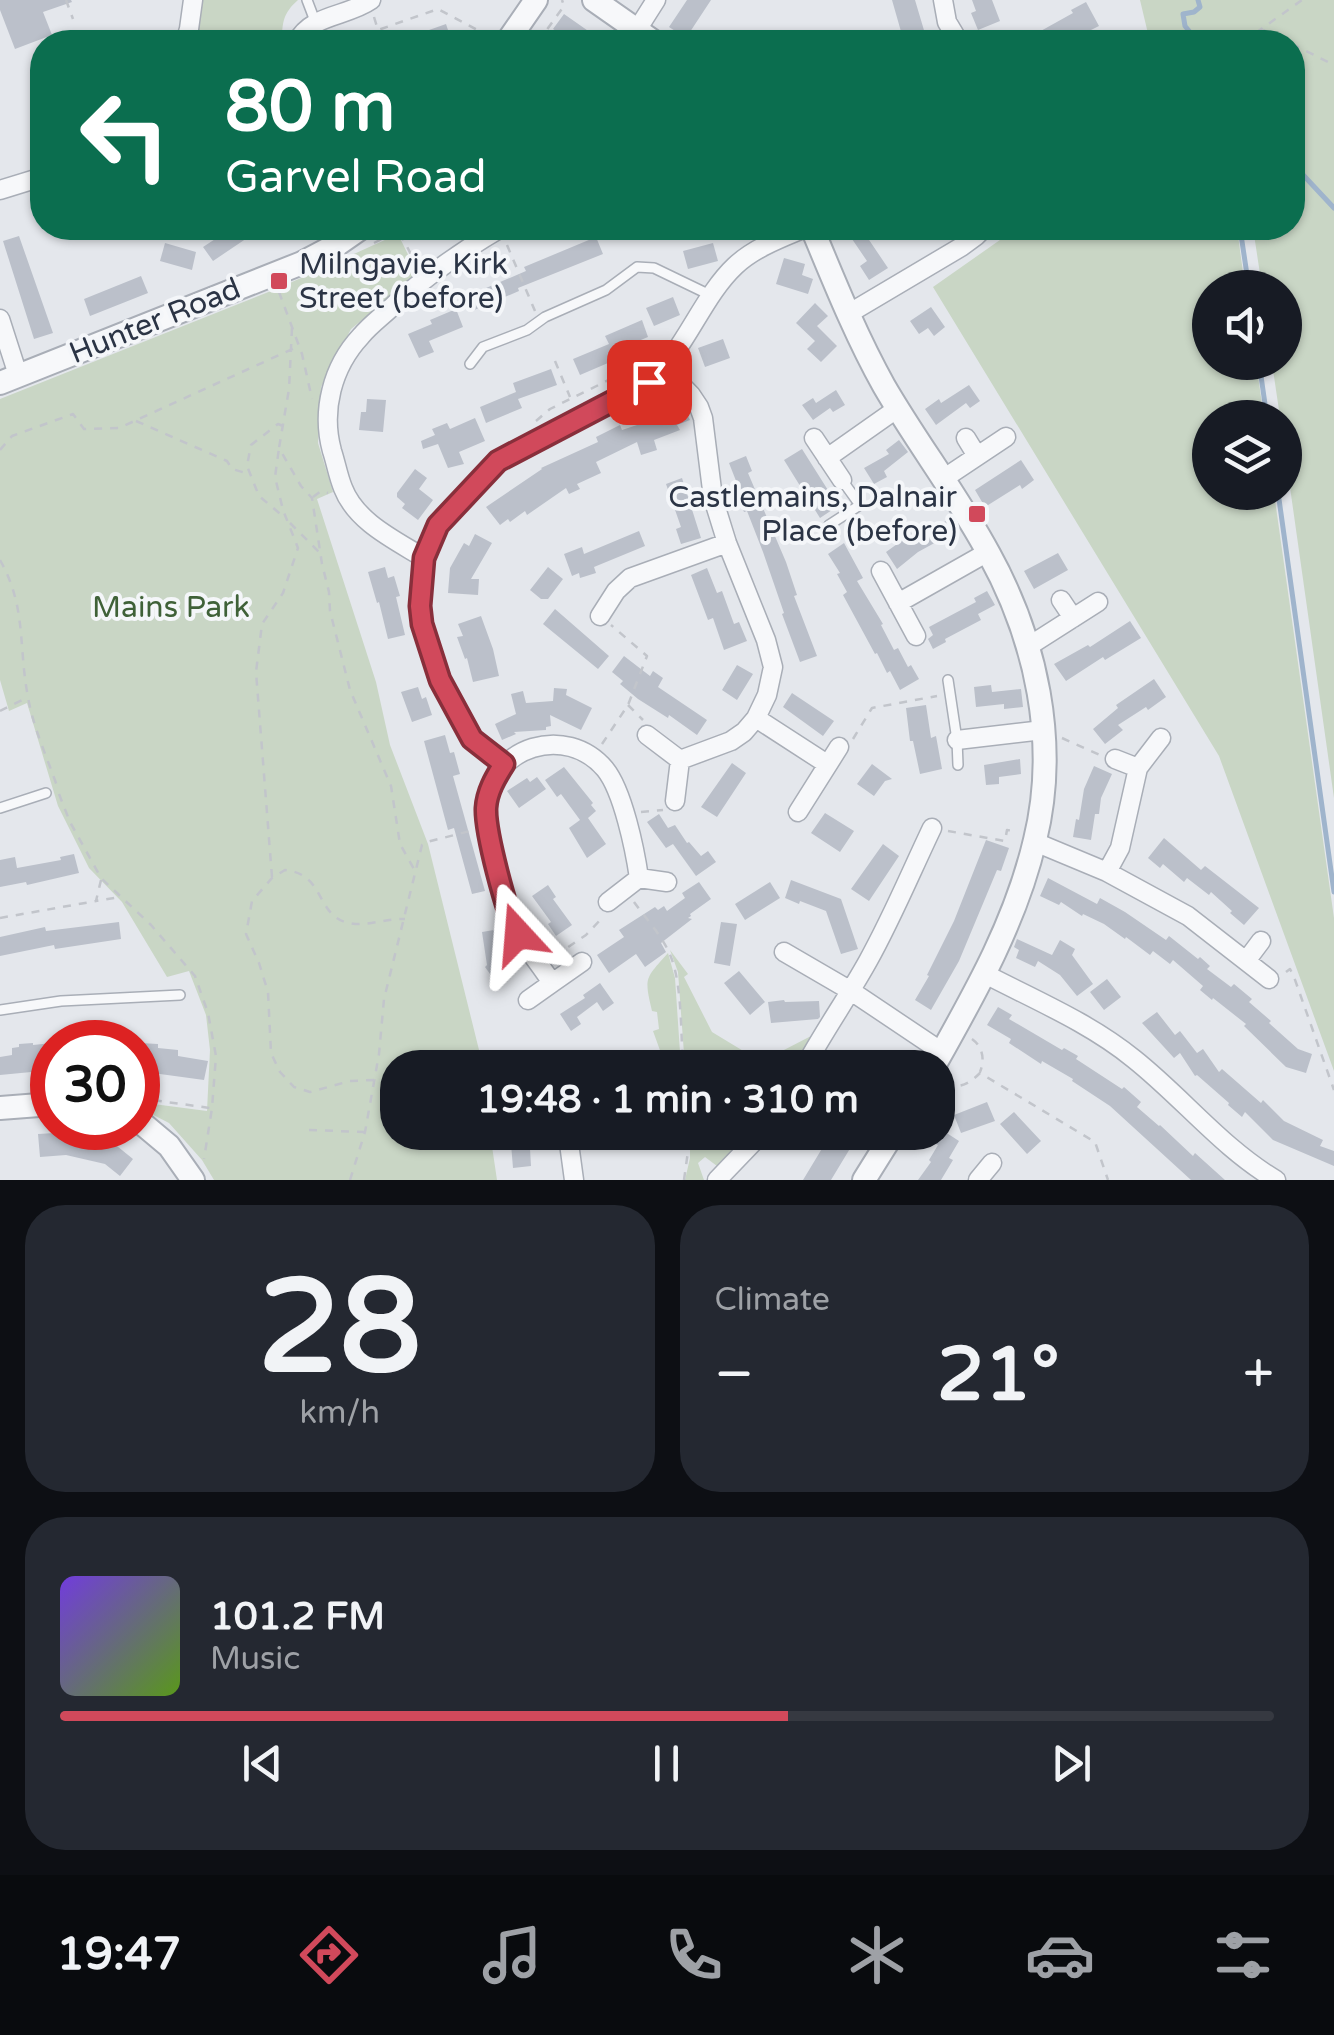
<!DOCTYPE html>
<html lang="en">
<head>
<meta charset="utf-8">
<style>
  body { margin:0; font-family:"Varela Round",sans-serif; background:#242831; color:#f1f3f6; height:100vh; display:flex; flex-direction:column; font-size:38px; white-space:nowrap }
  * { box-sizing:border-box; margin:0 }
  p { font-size:32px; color:#9ea1a6 }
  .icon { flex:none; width:55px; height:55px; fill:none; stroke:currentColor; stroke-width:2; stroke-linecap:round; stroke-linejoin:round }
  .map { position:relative; height:1180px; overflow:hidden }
  .drawer { display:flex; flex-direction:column; gap:25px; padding:25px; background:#0d0f14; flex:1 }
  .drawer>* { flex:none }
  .guide { position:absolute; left:30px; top:30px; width:1275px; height:210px; border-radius:40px; box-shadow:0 2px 8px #0004; background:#0b6e4f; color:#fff; overflow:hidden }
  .controls { position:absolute; left:1192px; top:270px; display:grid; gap:20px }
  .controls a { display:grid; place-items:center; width:110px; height:110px; border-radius:50%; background:#171b24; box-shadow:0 2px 8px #0004; font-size:50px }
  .speed { position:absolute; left:30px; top:1020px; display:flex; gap:20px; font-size:50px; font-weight:700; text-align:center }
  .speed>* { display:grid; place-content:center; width:130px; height:130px; border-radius:50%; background:#171b24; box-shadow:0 2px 8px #0004; line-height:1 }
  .speed .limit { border:15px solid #d22; background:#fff; color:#111 }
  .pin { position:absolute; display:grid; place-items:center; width:85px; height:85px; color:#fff; margin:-42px; border-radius:20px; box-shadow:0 5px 15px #0006 }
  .me { position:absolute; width:110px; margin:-55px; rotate:341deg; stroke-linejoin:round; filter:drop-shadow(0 0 8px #0008) }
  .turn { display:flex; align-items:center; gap:35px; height:210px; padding:0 30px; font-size:45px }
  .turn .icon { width:130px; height:130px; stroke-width:2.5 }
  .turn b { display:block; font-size:70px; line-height:85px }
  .big { font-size:75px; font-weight:700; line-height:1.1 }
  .drawer .widget { flex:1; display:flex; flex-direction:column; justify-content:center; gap:15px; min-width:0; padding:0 35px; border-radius:40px; background:#242831 }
  .drawer .dial { align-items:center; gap:0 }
  .dial b { font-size:130px; line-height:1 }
  .song { display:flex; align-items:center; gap:30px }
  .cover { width:120px; height:120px; border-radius:15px; background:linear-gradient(135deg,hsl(260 70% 55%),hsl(90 70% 35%)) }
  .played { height:10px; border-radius:5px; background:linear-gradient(90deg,#d1495b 60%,#363941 60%) }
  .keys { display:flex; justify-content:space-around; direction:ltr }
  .heat { display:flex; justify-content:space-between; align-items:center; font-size:55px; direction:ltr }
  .drawer .tiles { flex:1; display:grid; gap:25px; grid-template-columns:1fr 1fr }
  .widget:last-child { grid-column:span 2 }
  .trip { position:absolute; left:380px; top:1050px; width:575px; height:100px; border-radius:40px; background:#171b24; box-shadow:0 2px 8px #0004; font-weight:700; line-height:100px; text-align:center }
  .dock { display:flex; height:160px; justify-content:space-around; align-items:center; background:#090b0e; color:#9ea1a6 }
  .dock .icon { width:70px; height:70px }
  .dock .on { color:#d1495b }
  .dock b { font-size:45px; color:#f1f3f6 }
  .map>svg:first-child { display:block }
  .green { fill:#c9d6c5 }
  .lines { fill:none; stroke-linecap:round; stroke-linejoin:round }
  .stream { stroke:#9fb4cc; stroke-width:5 }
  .building { fill:#bbc0ca }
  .service-casing { stroke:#a9aeb7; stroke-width:12 }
  .minor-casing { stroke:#a9aeb7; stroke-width:21 }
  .tertiary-casing { stroke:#a9aeb7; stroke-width:26 }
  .path { stroke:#c2c5cb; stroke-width:2.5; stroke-dasharray:8 8; stroke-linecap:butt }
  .service { stroke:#f7f8fa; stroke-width:9 }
  .minor { stroke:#f7f8fa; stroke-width:18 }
  .tertiary { stroke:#f7f8fa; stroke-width:22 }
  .route-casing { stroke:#882f3b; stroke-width:25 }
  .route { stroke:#d1495b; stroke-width:18 }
  .poi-dot { fill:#d1495b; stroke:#f4f6f9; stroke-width:4 }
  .labels { text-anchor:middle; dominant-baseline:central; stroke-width:8; stroke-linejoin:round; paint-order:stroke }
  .poi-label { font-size:30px; fill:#2b3445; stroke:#f4f6f9; text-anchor:start }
  .street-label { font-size:30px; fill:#2b3445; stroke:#f4f6f9 }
  .park-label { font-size:30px; fill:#3f6138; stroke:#f4f6f9 }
</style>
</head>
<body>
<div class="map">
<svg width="1334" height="1180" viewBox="0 0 1334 1180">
  <rect width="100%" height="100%" fill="#e4e7ec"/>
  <path class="green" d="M199,0H298C283,13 282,23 282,42H192Z
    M1140,0H1334V798L1285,452V418L1280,417L1272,363L1285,362V288L1262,287L1253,228H1292V42H1150Z
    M1017,228H1237L1245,287L1210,288V362L1256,363L1264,417L1210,418V492L1274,493L1334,918V1071L1219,756L933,287Z
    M398,234L418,275L351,329L321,387L318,443L333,492L317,499L376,682L390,745L428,844L481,1058V1067L398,1068V1132L490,1133L497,1180H214L202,1160L169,1123L138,1107V1102L207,1111L210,1050L206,1015L189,971L167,977L122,902L89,868L58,806L27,703L9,711L0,680V399L281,287Z
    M670,950L688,974L684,977L712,1032L745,1052L782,1051L811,1036L813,1041L797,1067H685L678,972Z
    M668,953L675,978L681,1067H666L653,1031L659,1029L657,1012L652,1011C644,977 645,979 668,953Z
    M690,1133H756L724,1166H717L705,1157L698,1163L704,1180H685L690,1158Z"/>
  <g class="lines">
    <path class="stream" d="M1198,42L1185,26L1183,14L1194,12L1200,7L1198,0
      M1292,163L1334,208
      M1240,228L1249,288
      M1259,362L1267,418
      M1278,492L1334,892"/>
  </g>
  <path class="building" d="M0,0H71L72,2L43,12L52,35L15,49L0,10Z
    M687,0H711L686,38L669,27Z
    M892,0H915L926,37L904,42Z
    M972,0H992L1000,21L978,30L971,13L976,11Z
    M1086,2L1099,26L1067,42H1021L1073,13L1071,10Z
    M564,14L604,42H572L553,29Z
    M446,24L452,42H399L398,41Z
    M232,228H262L213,261L203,247Z
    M848,228H861L888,268L869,280L860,266L867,261L852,239Z
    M19,236L53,333L34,339L3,241Z
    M596,237L603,254L518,288L519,291L472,311L465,297L526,271L524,267Z
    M165,243L196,252L192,270L160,261Z
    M713,243L718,261L688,269L683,251Z
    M784,258L805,264L802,275L813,279L808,294L776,284Z
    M141,276L148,293L90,316L84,299Z
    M673,297L680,315L654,326L646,308Z
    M815,303L828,316L817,326L837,346L821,362L807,349L815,341L796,323Z
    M931,307L945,327L934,336L928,328L919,334L910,321Z
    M456,309L463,327L429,341L434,352L419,358L408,334L432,324L430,320Z
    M642,320L648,337L612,352L615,360L580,375L573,359L609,344L605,336Z
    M723,339L730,358L705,367L698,348Z
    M551,369L557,385L518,399L522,408L486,423L480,407L516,392L513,383Z
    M969,385L980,401L970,408L966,403L936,425L925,409L939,399L941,403Z
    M836,390L845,405L833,412L830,408L813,420L802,405L813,398L816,403Z
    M367,399L386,400L383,432L359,430L361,412H366Z
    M680,401L690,420L677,425L680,430L654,440L657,450L641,455L637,442L596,462L601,473L577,484L580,489L569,494L566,488L527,515L525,511L510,522L508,519L500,525L486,507L542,469L541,468L598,442L596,437L620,425L622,430L658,418L655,411Z
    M475,418L485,441L459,452L464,464L448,468L438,444L423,449L421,441L435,435L432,429L447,423L450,429Z
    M899,440L908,452L884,471L887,477L874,484L864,468L889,454L886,450Z
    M802,449L838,506L820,518L784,460Z
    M746,456L752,471L748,473L786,562L797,595L794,596L817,656L800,662L782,614L784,613L763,552L747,511L744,512L736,492L740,491L729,463Z
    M1021,460L1034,480L1022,489L1020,485L985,507L975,490Z
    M415,469L427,478L419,489L433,500L418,520L402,508L405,504L397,497V493Z
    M682,478L701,538L681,544L676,529L681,527L666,484Z
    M948,520L956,535L941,542L940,540L918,552L897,569L886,552L925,524L929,530Z
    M639,531L645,546L594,567L596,573L580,578L579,573L572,576L564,554L582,547L584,554Z
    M475,534L492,543L471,579H479L478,595L448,593L450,568L464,543L469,546Z
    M844,543L863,578L857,581L883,624L881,625L894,650L898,648L908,667L911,665L919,679L900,690L890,671L887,673L877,653L875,654L843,595L847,592L837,574L840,573L828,554Z
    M1058,553L1068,570L1034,589L1024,571Z
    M385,567L388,578L394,576L400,596L396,597L405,635L388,639L379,602L377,603L368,572Z
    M548,567L563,579L548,599H541L530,590Z
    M707,568L717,593L722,591L734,624L739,622L747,641L724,650L713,618L708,620L691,575Z
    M987,591L995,605L978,614L981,620L945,639L946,642L933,649L928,639L933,635L929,627L976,602L974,598Z
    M555,609L609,656L598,669L543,624Z
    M481,616L493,649L499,676L473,682L467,658L465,659L457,637L463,636L458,624Z
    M1130,621L1141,638L1105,660L1103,657L1066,681L1054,664L1088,645L1090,647Z
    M624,656L650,676L653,671L663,678L658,687L707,720L697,735L669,715L668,718L638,699L620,684L623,681L612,672Z
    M737,665L753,674L737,700L722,690Z
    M1154,679L1166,697L1148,710L1146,707L1118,725L1123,730L1105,744L1093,729L1118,708L1116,705Z
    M991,685L992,692L1021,689L1023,707L1004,709V704L976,707L974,687Z
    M418,687L422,699L426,697L432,715L412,722L401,692Z
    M554,688L567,689L566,695L592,708L581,730L550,715L551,726L546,727V730L514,732L516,734L502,740L495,724L516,714L511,694L523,691L526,703L553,701Z
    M792,693L834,721L823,736L783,707Z
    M926,705L931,738L936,736L942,769L920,774L913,741H910L906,708Z
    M445,735L450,753L454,752L460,774L453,776L485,891L472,894L454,828L448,830L424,741Z
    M1020,759L1021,774L999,777V784L986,785L984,765Z
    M732,763L746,773L717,817L701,807Z
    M872,764L892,779L885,781L874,796L857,784Z
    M1094,766L1112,774L1101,798L1099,814H1095L1091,840L1073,837L1076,819L1079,820L1084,789Z
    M564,767L593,803L591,805L596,811L588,818L606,844L587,858L569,828L580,820L561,794L557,797L545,780Z
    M537,777L546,789L519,808L507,791L527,778L530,782Z
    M825,813L854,831L840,852L811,833Z
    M659,814L668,828L675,825L687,843L689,842L701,856L708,851L716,862L696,876L673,844L666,848L647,822Z
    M1164,838L1201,870L1205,866L1259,908L1244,925L1230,913L1232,911L1211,892L1209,895L1187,878L1184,882L1163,864L1160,868L1148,858Z
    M986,840L1009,848L1001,871L997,870L959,961L931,1010L915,1000L929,976L927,975L954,921Z
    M883,844L899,856L869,901L851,889Z
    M74,854L79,873L27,885L26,882L0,887V860L15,857L17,868L61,860L60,857Z
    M1048,878L1097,904L1100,898L1125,912L1166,940L1169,936L1198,959L1200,957L1210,966L1207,969L1231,987L1234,984L1252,999L1249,1002L1271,1021L1269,1023L1298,1049L1312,1054L1306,1073L1286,1067L1244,1026L1246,1024L1213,998L1212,1000L1200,990L1203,986L1173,960L1170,964L1153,951L1150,955L1126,937L1125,939L1104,924L1083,914L1082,916L1061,902L1059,905L1040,896Z
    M791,880L841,899L858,949L841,954L826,911L800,901L799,904L785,898Z
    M699,882L711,899L690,914L691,916L688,918L692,919L661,943L666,952L645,967L636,954L609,973L597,955L624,937L619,930L655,907L658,910L664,906L667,911L685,898L682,893Z
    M770,882L780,898L745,920L735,904Z
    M548,885L556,897L553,899L572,925L556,936L548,924L551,922L532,896Z
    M119,922L121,939L55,949L54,945L0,956V937L45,927L46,931Z
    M721,922L737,924L730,966L714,963Z
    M494,930L497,945L511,966L493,978L485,967L487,965L482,932Z
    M1017,939L1052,955L1060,940L1075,949L1072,955L1093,984L1077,996L1060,975L1038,961L1035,967L1016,958L1019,950L1014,947Z
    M739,971L765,1002L750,1015L724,983Z
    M1107,979L1121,997L1104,1010L1090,992Z
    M600,983L614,1003L603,1011L597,1002L577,1017L581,1024L571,1031L560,1014L585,998L583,995Z
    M784,1000L785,1002L819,1001L820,1017L818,1019L771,1023L768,1002Z
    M998,1007L1012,1015L1009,1019L1062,1050L1064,1048L1078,1056L1076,1059L1122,1089L1124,1087L1141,1102L1137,1107L1159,1126L1160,1125L1193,1156L1195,1153L1225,1180H1191L1110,1106L1072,1081L1073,1079L1042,1061L1041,1064L1009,1043L1011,1039L987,1025Z
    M1157,1012L1175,1035L1180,1031L1197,1053L1203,1049L1219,1072L1222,1069L1261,1103L1263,1100L1284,1121L1323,1140L1320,1146L1334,1151V1166L1273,1140L1245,1112L1242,1117L1228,1105L1229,1103L1197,1075L1195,1076L1180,1053L1174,1058L1142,1023Z
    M33,1043V1045L52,1043V1070L0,1075V1057L12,1055V1048L19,1047V1044Z
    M140,1043L158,1044V1048L178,1050V1056L208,1061L204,1080L138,1071Z
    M987,1102L995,1121L961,1133L954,1115Z
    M1014,1112L1041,1141L1027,1154L1000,1124Z
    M942,1130L959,1141L949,1158L953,1160L941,1180H918L931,1162L929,1160L938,1145L934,1143Z
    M510,1132H529L531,1166L513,1168Z
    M832,1132H860L831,1180H803Z
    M54,1133L79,1140L81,1134L112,1142L133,1159L120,1176L105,1164L66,1155L40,1157L38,1134Z"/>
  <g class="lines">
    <defs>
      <path id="service" d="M307,0L315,21
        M470,364L483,347L527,330L545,317L606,290L637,267L654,268L710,295
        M829,525L860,505L842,480
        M948,680L957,740L958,765
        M0,808L46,793
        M0,1010L61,1001L180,995"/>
      <path id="minor" d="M943,0L947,22L959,42
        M637,30L656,0
        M185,42L189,29L193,0
        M297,42C311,14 347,17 371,0
        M0,190L42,177
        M848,314L961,247L976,236L984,228
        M0,319L18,375
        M814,438L842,480
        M966,438L977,456
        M827,458L898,408
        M943,479L1006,437
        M424,558C395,540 356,522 343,488C338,476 336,463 332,451C321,411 332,367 361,336C371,324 384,315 395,304C428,275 463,250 501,228
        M881,571L916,636
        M1061,600L1073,618
        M898,603L988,552
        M600,616L616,591L630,578L727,543
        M1029,646L1098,602
        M756,718L827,764
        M647,735L680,760L731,741L744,732L756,718L767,695L773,667L766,640L727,543L713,498L703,418L699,407L691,395L664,367
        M957,740L1043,730
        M1115,759L1138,768
        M504,764L472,739L440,680L421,623L420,605L424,558L438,525L498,461L649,382C685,351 702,297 735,266C754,248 781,238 805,228
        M675,801L680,760
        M798,812L839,747
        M1035,842L1107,872L1188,916L1269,979
        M1107,872L1120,848L1138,768L1161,738
        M639,878L667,882
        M784,952L851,991L942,1052
        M1246,961L1261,941
        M582,962L552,983C540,964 524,946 513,926C505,909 485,826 486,807C491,746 566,723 605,769C623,791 635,850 639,878L608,902
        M985,974C1035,1000 1090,1023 1134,1059C1183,1098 1222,1148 1276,1180
        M528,1000L552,983
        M804,1068C824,1031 848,997 868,961C892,918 911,872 932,828
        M568,1136L574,1180
        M717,1180L763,1132
        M978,1180L992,1163"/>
      <path id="tertiary" d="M594,0L654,42
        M507,42L536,0
        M812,228C834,281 856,336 884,386C917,443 958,496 989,554C1036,639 1059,743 1035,840C1016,922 974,995 933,1068
        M0,383L302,263L338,244L361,228
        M0,1108L52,1104
        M138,1120L169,1146L193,1180
        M864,1180L894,1132"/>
    </defs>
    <use href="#service" class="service-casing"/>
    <use href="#minor" class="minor-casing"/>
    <use href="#tertiary" class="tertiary-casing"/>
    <path class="path" d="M66,0L73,19
      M374,17L378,30L438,9L487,35
      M1263,30L1289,42
      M538,42L564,6L562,0
      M1243,42L1302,0
      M1292,44L1334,65
      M400,233L417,266
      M374,243L403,228
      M507,245L535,311
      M279,292L302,354L312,399
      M292,328L289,389L279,448L301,486L312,498L322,564L329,592L330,611L350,690L391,786L400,844L415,871
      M555,361L570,397
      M136,421L227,461L232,469L249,474
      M536,421L550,409L643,363
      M283,426L278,424L251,445L247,466L259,496L284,517
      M0,450L12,436L73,414L84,429L119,428L299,346
      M313,497L321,491L328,493
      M290,523L320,553
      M0,560C27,608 18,646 28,697C33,727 47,757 57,786
      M628,705L643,720
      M0,711L26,698
      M1062,738L1100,755
      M853,739L872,708L937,696
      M602,744L628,705L647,656L611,625
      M59,794L70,822L101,878L151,925L195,976L208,1013L216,1056L212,1108L204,1159
      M641,812L663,810
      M948,831L1005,841L1007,830L1015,831
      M272,877L256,672L262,624L283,593L298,548L283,510L275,477L279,448
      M101,880L96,901L120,897
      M634,902C647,920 667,941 673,963C682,991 681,1037 683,1068
      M0,918L96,901
      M555,956L586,935L603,917
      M1286,972L1290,969L1294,977L1334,1090
      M972,1039C983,1047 985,1060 980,1072
      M374,1080L350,1081L310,1092L294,1087L280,1072L271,1053L268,992L259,963L246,934L252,901L272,878L285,870C326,874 315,916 349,923C367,927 386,918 405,919
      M945,1084C959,1090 970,1083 980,1073L1095,1142L1108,1180
      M138,1098L210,1108
      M309,1130L364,1132
      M350,1180L365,1132L379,1054L384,999L422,845L427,842L470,831
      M684,1180L689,1144L688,1132"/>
    <use href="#service" class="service"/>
    <use href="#minor" class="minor"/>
    <use href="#tertiary" class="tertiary"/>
  </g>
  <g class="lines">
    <defs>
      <path id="route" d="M518,934C506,913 485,831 486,808C487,792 495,778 504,764L472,739L440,680L422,624L420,606L424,558L438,525L498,461L649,382"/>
    </defs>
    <use href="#route" class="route-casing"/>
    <use href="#route" class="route"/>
  </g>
  <g class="poi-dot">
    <rect x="269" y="271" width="20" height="20" rx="5"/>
    <rect x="967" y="504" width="20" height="20" rx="5"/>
  </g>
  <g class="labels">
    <g class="poi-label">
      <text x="299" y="264">Milngavie, Kirk<tspan x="299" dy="34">Street (before)</tspan></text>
      <text x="957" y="497" text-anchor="end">Castlemains, Dalnair<tspan x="957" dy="34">Place (before)</tspan></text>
    </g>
    <g class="street-label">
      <text transform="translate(155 321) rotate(-22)">Hunter Road</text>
    </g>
    <g class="park-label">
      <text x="171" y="607">Mains Park</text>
    </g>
  </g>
</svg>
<div class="controls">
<a><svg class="icon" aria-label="sound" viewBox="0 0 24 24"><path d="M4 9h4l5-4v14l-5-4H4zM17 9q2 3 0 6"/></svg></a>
<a><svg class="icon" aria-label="layers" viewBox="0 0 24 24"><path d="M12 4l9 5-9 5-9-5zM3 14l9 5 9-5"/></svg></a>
</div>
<div class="speed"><div class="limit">30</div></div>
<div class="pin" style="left:649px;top:382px;background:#d93025"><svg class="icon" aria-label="arrive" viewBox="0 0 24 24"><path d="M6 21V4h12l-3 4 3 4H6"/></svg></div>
<svg class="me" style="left:518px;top:934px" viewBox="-20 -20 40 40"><path d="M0-17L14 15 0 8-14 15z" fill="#d1495b" stroke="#fff" stroke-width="4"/></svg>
<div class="trip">19:48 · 1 min · 310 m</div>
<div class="guide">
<div class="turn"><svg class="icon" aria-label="left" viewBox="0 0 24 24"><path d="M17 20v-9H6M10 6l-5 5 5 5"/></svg><div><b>80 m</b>Garvel Road</div></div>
</div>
</div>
<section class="drawer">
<div class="tiles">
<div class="widget dial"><b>28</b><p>km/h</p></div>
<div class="widget"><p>Climate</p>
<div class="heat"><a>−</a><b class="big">21°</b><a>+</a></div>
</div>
<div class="widget">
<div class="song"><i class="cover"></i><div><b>101.2 FM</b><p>Music</p></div></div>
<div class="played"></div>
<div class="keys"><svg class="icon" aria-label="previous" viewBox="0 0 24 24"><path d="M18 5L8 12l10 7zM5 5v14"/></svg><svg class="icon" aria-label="pause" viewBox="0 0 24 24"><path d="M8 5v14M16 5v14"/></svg><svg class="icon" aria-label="next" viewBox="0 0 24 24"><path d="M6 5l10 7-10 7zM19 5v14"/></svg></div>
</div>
</div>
</section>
<nav class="dock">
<b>19:47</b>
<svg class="icon on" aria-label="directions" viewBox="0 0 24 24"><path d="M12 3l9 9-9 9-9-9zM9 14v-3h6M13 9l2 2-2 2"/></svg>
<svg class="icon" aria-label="music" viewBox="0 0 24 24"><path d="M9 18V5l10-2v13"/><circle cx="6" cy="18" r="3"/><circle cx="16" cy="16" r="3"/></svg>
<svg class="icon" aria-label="phone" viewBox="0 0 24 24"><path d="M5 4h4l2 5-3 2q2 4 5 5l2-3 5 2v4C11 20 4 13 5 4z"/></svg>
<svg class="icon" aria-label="climate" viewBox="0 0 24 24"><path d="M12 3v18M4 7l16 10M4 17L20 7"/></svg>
<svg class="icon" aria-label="car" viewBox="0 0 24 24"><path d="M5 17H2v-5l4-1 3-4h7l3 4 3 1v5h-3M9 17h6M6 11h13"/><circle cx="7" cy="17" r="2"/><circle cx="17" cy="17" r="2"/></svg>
<svg class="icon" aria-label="filters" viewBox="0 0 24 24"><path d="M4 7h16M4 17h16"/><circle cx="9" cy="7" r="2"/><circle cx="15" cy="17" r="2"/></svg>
</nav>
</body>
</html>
